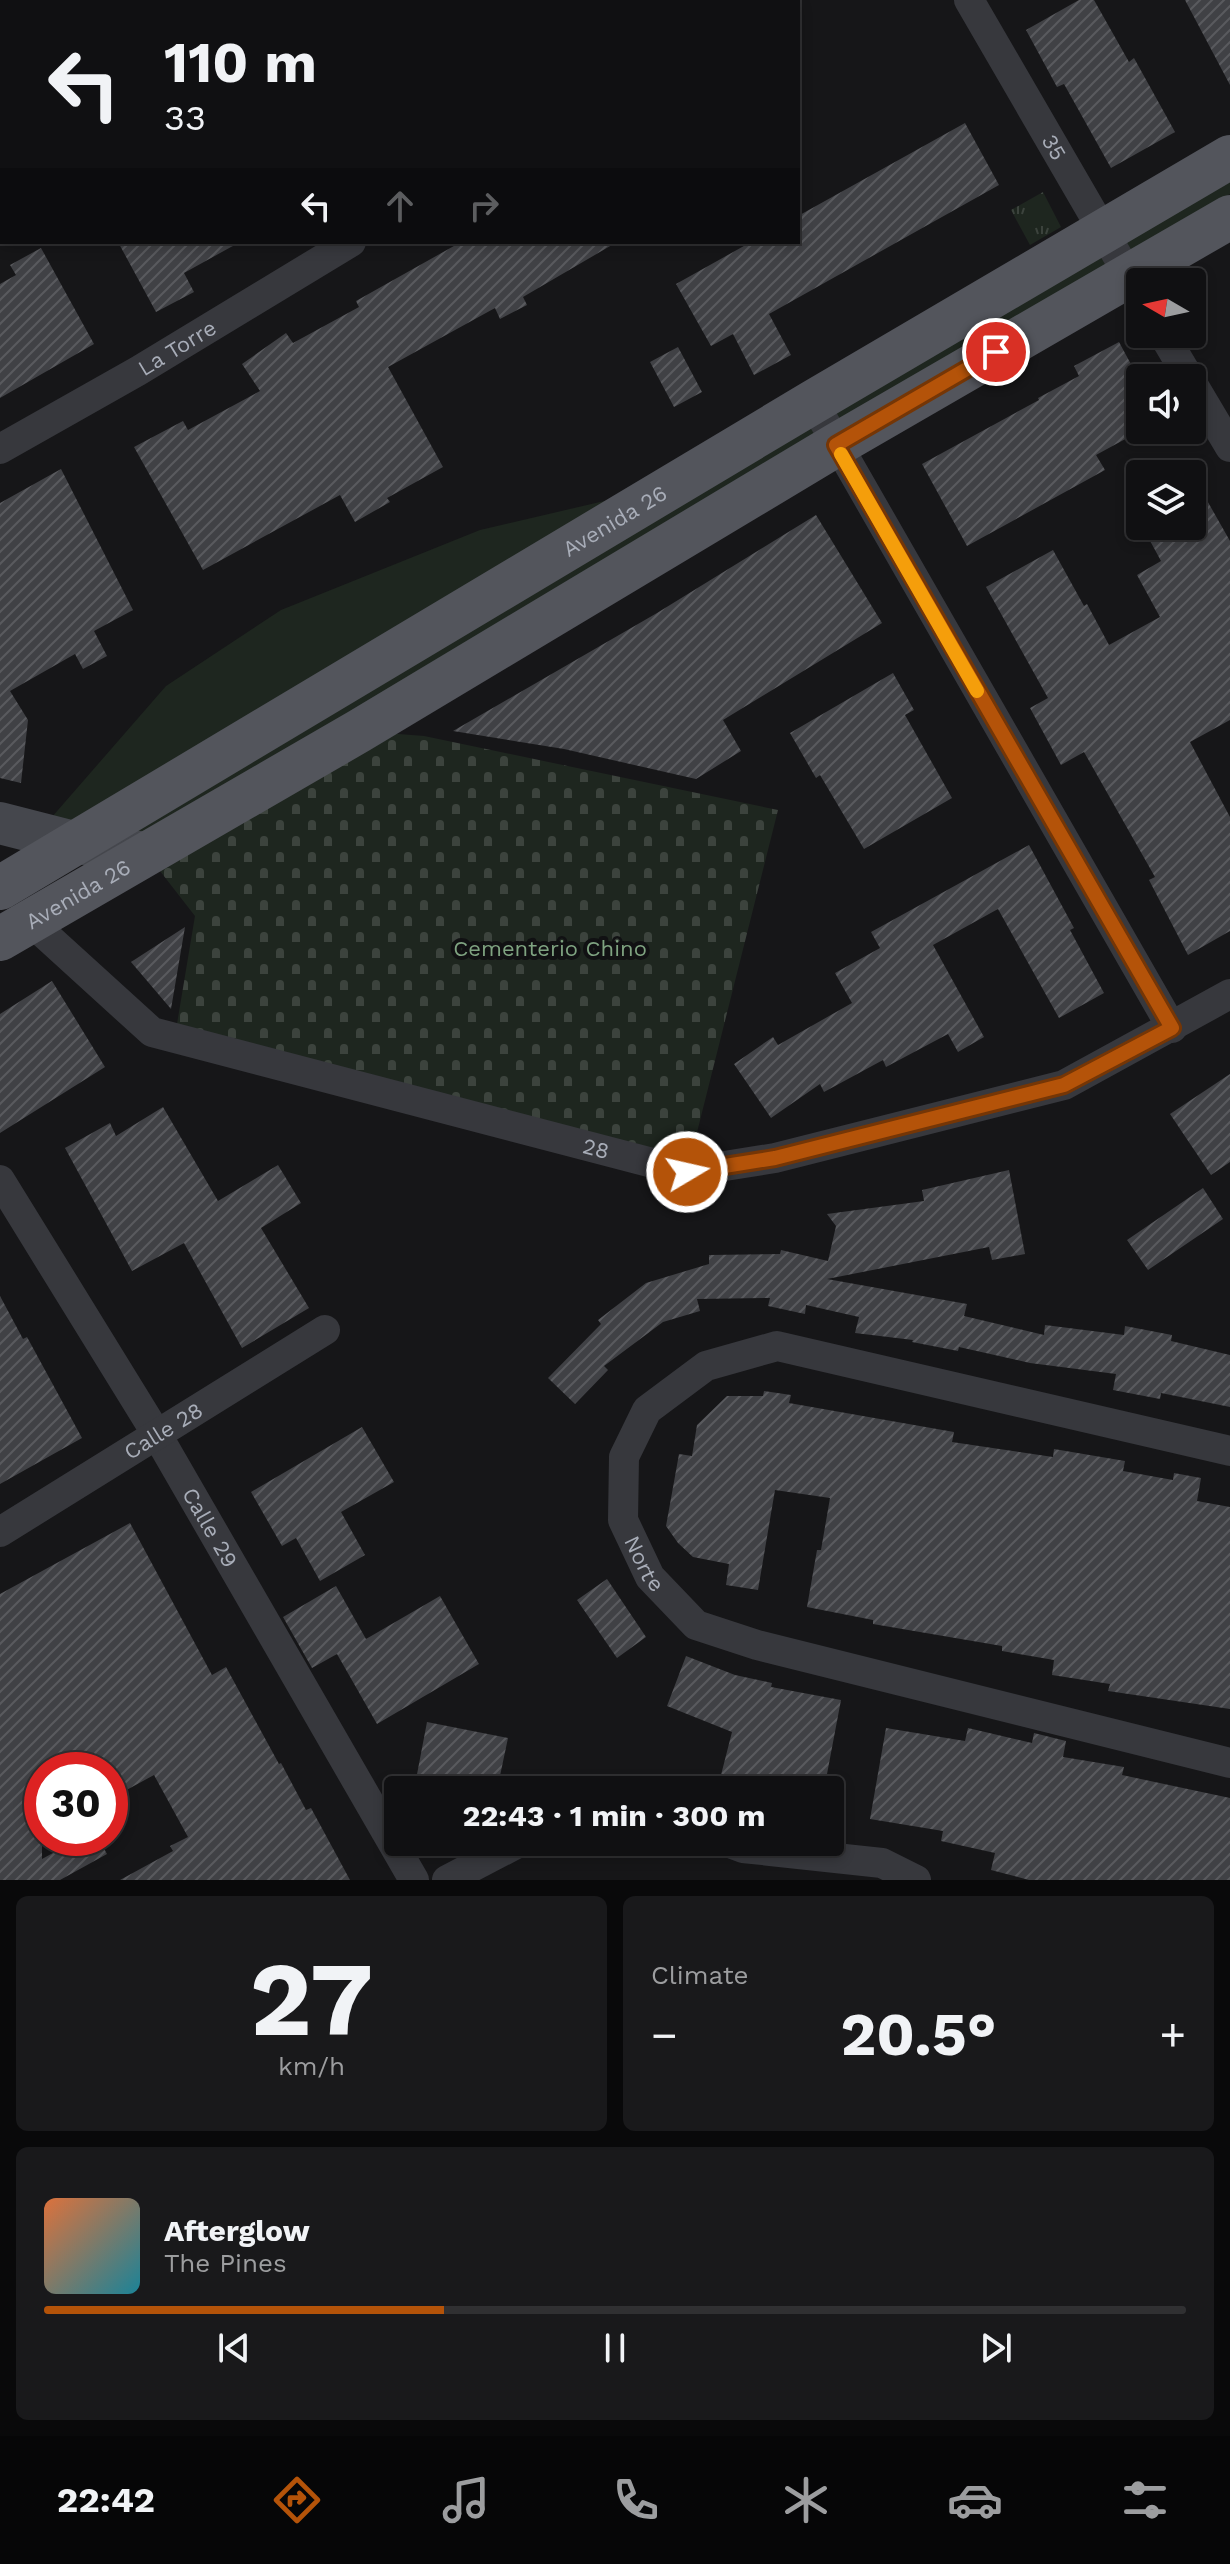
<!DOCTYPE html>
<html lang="en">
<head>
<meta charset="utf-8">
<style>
  body { margin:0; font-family:"Work Sans",sans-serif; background:#19191b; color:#f1f3f6; height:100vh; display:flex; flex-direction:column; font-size:30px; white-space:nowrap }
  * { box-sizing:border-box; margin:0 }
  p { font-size:26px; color:#9c9d9f }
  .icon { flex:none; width:44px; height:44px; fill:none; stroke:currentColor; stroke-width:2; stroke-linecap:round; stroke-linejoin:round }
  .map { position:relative; height:1880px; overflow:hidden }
  .details { display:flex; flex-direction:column; gap:16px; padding:16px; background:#09090a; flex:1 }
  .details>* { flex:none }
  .hud { position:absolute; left:0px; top:0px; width:800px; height:244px; box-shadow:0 4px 12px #0003,0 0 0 2px #303032; background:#101012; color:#f1f3f6; overflow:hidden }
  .needle { width:52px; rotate:279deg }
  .tools { position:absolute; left:1126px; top:268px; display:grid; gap:16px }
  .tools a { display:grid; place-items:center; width:80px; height:80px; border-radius:8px; background:#101012; box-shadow:0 4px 12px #0003,0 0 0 2px #303032; font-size:40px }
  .speed { position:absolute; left:24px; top:1752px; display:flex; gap:16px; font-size:40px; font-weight:700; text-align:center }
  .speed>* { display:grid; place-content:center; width:104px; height:104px; border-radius:50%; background:#101012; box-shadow:0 4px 12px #0003,0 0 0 2px #303032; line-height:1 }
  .speed .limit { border:12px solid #d22; background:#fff; color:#111 }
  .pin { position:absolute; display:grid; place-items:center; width:68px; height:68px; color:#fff; margin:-34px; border:4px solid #fff; border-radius:50%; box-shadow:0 2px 8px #0007 }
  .me { position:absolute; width:88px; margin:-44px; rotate:81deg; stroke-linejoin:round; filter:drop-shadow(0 0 6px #0008) }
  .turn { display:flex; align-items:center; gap:28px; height:168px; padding:0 32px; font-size:36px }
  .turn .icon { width:104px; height:104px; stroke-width:2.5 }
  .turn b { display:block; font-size:56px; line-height:68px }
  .lanes { display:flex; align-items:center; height:76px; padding:0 32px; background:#0003; justify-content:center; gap:40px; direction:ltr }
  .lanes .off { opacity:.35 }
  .big { font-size:60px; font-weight:700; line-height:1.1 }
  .details .widget { flex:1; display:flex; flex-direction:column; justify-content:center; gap:12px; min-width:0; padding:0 28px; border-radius:12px; background:#19191b }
  .details .dial { align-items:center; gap:0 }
  .dial b { font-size:104px; line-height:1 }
  .song { display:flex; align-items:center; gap:24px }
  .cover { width:96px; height:96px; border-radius:12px; background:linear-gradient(135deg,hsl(20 70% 55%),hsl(190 70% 35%)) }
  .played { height:8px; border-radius:4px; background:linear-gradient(90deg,#b45309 35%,#303032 35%) }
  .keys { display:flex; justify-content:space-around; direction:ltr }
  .heat { display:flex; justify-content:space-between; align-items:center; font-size:44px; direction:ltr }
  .details .tiles { flex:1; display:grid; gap:16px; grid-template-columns:1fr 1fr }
  .widget:last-child { grid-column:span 2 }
  .trip { position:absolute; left:384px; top:1776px; width:460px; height:80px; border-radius:8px; background:#101012; box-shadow:0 4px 12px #0003,0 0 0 2px #303032; font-weight:700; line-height:80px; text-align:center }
  .tab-bar { display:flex; height:128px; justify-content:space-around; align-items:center; background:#060607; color:#9c9d9f }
  .tab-bar .icon { width:56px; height:56px }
  .tab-bar .active { color:#b45309 }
  .tab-bar b { font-size:36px; color:#f1f3f6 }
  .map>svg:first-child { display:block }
  .grass { fill:#1e261f }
  .cemetery { fill:url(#cemetery-stones) }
  .park { fill:url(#park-tufts) }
  .building { fill:url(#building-hatch) }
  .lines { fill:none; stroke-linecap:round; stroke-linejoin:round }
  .street { stroke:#37383d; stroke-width:30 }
  .secondary { stroke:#45474d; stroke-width:42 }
  .primary { stroke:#53555c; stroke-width:44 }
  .route-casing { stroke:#753606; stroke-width:20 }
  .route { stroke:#b45309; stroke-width:14 }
  .slow { stroke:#f59e0b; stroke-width:14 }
  .labels { text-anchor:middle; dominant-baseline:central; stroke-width:8; stroke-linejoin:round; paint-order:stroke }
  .street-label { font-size:22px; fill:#a8adb8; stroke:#111113 }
  .park-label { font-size:22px; fill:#7fa381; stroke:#111113 }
</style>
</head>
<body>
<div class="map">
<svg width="1230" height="1880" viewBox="0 0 1230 1880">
  <defs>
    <pattern id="cemetery-stones" width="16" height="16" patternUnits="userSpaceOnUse" patternTransform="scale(2)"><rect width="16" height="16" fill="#1e261f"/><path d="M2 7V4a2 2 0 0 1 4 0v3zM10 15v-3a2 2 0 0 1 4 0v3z" fill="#3c433d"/></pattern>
    <pattern id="park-tufts" width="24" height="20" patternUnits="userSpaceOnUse" patternTransform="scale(2)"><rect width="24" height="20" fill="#1e261f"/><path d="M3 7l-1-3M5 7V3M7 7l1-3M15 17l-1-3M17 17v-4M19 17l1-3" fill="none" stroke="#3c433d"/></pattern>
    <pattern id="building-hatch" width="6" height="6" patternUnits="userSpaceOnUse" patternTransform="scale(2)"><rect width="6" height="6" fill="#404145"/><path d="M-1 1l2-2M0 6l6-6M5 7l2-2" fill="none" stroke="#595a5e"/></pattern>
  </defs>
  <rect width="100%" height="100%" fill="#161618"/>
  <path class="grass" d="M1230,177V194L1129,254L1122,242Z
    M1103,254L1110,267L838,425L831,412Z
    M811,426L816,435L143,836L128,833Z
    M677,484L78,843L38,833L166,686L281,610L480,530Z"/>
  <path class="cemetery" d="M359,731L424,736L778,810L687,1172L175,1036L195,916L146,853Z"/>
  <path class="park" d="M1043,192L1061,227L1030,245L1011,210Z"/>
  <path class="building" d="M1079,0H1094L1129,62L1134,58L1175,132L1111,168L1064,84L1057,87L1026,30Z
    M1185,0H1230V85Z
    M965,123L999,185L769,314L791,355L754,375L733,334L711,346L676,284L751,242H798V216Z
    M118,242H240L184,273L194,292L156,312Z
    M461,242H617L523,297L527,305L500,319L495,308L388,367L443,467L387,498L390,502L355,522L340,495L203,570L134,447L183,421L188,430L260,391L242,364L286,333L293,343L359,307L356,301Z
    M41,248L94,344L0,398V284L16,275L10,265Z
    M1119,342L1140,381V431L1096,455L1105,470L967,546L922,464L1039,400L1038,398L1079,376L1074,366Z
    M678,347L702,392L674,407L650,362Z
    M61,469L133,610L94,631L107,656L83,669L75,654L10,691L28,720L21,783L0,778V503Z
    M1192,474L1230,541V720L1190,742L1230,817V931L1188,955L1149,880L1155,877L1084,752L1061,765L1030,708L1048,698L986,587L1053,550L1084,606L1087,604L1109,645L1160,617L1137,575L1161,561L1142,526H1192Z
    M816,515L882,623L723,720L741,751L696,779L564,749L453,731L657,613Z
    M893,673L914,710L905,715L952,798L864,849L820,775L816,778L790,733Z
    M1029,845L1074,928L1070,930L1104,993L1059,1018L998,909L933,945L984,1037L958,1052L948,1034L886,1067L883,1060L824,1092L820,1084L771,1118L734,1064L773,1037L778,1045L852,1003L835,973L880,948L871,932Z
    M185,927L171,1009L131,962Z
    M52,981L105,1067L0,1133V1014Z
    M1230,1074V1162L1211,1175L1170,1114Z
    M163,1107L218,1201L278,1165L301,1203L261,1228L309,1308L242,1348L184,1243L132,1271L65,1148L110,1123L116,1136Z
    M1009,1170L1025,1254L992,1260L989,1247L827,1279L967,1304L964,1316L1044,1335L1045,1325L1124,1335L1125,1326L1172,1335L1171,1341L1230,1355V1407L1161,1393L1160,1399L1113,1390L1116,1374L1030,1363L959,1347L958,1351L912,1342L913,1340L855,1333L859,1317L806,1305L805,1314L768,1306L770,1298L697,1299L700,1311L663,1322L604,1366L608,1370L575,1404L548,1378L601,1324L598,1320L646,1283L709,1264V1255L780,1254L781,1250L828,1261L836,1226L827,1214L924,1201L922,1190Z
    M1203,1188L1223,1219L1148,1270L1127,1240Z
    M0,1296L23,1339L27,1337L82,1438L0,1484Z
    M764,1391L791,1395L789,1403L954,1432L952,1442L1053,1457L1054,1449L1125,1461L1123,1471L1173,1480L1174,1473L1201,1478L1197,1501L1230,1507V1709L1108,1691L1110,1684L1052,1675L1054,1660L1002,1651V1646L873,1624V1620L807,1607L817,1550H821L830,1498L775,1490L758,1590L726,1585L729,1564L693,1557L678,1543L666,1526L679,1454L692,1456L697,1425L727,1396H763Z
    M362,1427L394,1482L341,1512L365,1555L320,1581L296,1538L282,1546L251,1492Z
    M130,1523L212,1675L226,1667L279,1764L281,1763L306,1810L311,1808L350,1880H120L173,1851L170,1846L188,1837L154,1775L110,1799V1770H42V1859L80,1838H98L107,1854L60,1880H0V1594Z
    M607,1579L646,1637L617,1658L577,1600Z
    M336,1586L366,1639L440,1596L479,1664L377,1724L337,1654L312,1668L283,1617Z
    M686,1656L735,1675L772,1683L771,1687L841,1700L824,1790H774L775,1787L721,1775L732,1732L667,1706Z
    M427,1722L508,1738L497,1790H414Z
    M886,1728L965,1741L968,1728L1032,1743L1034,1733L1066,1741L1063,1757L1124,1767L1122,1775L1230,1798V1880H1029L991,1870L995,1853L941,1841L943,1831L870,1819Z"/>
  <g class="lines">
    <g class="street">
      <path id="s1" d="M969,0L1139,293"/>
      <path d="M95,2L98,0"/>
      <path d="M747,2L750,0"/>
      <path d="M0,58L2,57"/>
      <path d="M1163,334L1189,378"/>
      <path d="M1192,383L1230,447"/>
      <path d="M813,402L1172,1028"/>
      <path id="s2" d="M0,449L138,371L351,242"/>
      <path id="s3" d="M30,921L152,1032L687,1172L775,1158L1064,1085L1230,994"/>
      <path id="s4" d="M0,1180L156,1433L414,1880"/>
      <path id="s5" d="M1230,1451L777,1346L706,1366L647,1410L624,1457L623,1520L650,1577L696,1625L757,1645L1230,1763"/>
      <path id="s6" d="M0,1532L325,1330"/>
      <path d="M727,1842L743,1848L882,1863L916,1880"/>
      <path d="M447,1880L520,1842"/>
    </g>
    <path class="secondary" d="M0,823L78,843L146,853"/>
    <g class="primary">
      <path id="s7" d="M0,888L813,402L1230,157"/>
      <path id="s8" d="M0,939L359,731L836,445L1230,217"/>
    </g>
  </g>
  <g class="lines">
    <defs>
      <path id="route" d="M687,1172L775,1158L1064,1085L1172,1028L836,445L996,352"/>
    </defs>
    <use href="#route" class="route-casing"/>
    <use href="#route" class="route"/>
    <path class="slow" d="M841,454L977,691"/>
  </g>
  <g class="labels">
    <g class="street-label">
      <text stroke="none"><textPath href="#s1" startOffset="170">35</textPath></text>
      <text stroke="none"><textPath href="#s2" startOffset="204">La Torre</textPath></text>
      <text stroke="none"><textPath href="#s7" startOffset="716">Avenida 26</textPath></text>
      <text stroke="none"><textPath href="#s8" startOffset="90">Avenida 26</textPath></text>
      <text stroke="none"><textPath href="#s3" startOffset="624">28</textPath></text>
      <text stroke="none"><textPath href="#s6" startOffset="192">Calle 28</textPath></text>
      <text stroke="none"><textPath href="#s4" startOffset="406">Calle 29</textPath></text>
      <text stroke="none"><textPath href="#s5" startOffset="776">Norte</textPath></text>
    </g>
    <g class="park-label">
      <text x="550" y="948">Cementerio Chino</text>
    </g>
  </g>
</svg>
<div class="tools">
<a><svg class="needle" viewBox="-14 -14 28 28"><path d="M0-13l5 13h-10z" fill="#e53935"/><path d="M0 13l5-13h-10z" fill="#9c9d9f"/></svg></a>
<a><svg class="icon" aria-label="sound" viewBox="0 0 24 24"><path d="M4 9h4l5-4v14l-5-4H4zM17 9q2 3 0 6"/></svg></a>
<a><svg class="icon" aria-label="layers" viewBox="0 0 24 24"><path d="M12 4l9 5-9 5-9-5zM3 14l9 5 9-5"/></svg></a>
</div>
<div class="speed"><div class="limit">30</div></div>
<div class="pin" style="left:996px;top:352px;background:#d93025"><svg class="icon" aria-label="arrive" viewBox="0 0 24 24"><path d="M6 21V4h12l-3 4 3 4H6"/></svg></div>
<svg class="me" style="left:687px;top:1172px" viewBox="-20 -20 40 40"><circle r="17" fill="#b45309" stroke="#fff" stroke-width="3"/><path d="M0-11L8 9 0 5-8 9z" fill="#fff"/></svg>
<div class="trip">22:43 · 1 min · 300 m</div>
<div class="hud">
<div class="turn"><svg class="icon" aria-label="left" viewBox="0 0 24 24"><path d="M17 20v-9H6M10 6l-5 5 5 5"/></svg><div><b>110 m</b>33</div></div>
<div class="lanes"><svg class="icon" aria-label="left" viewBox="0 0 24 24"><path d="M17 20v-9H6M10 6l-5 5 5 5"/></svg><svg class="icon off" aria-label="ahead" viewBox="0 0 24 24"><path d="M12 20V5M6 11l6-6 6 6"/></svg><svg class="icon off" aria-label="right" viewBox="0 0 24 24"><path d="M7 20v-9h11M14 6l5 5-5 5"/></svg></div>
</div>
</div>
<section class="details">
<div class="tiles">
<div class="widget dial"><b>27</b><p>km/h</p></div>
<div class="widget"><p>Climate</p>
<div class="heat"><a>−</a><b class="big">20.5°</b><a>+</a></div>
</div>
<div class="widget">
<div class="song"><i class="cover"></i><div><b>Afterglow</b><p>The Pines</p></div></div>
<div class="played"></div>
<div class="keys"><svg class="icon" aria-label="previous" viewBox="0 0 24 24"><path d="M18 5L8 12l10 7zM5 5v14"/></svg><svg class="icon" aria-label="pause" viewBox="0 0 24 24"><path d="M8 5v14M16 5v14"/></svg><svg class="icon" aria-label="next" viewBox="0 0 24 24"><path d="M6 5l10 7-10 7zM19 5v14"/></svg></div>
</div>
</div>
</section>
<nav class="tab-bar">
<b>22:42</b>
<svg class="icon active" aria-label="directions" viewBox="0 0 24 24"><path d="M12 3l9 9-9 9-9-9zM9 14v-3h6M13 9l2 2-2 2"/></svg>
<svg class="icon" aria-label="music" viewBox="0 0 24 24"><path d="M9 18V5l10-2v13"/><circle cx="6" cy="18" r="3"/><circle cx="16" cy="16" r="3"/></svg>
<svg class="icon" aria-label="phone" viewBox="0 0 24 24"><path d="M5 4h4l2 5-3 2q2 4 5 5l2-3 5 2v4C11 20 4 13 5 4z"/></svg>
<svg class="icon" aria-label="climate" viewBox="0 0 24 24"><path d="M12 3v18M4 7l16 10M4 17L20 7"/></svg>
<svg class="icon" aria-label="car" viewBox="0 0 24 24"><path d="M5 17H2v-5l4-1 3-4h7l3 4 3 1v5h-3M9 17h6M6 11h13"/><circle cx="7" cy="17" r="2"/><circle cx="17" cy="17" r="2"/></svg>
<svg class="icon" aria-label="filters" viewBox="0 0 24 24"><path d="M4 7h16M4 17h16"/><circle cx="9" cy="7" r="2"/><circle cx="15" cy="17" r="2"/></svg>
</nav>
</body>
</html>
